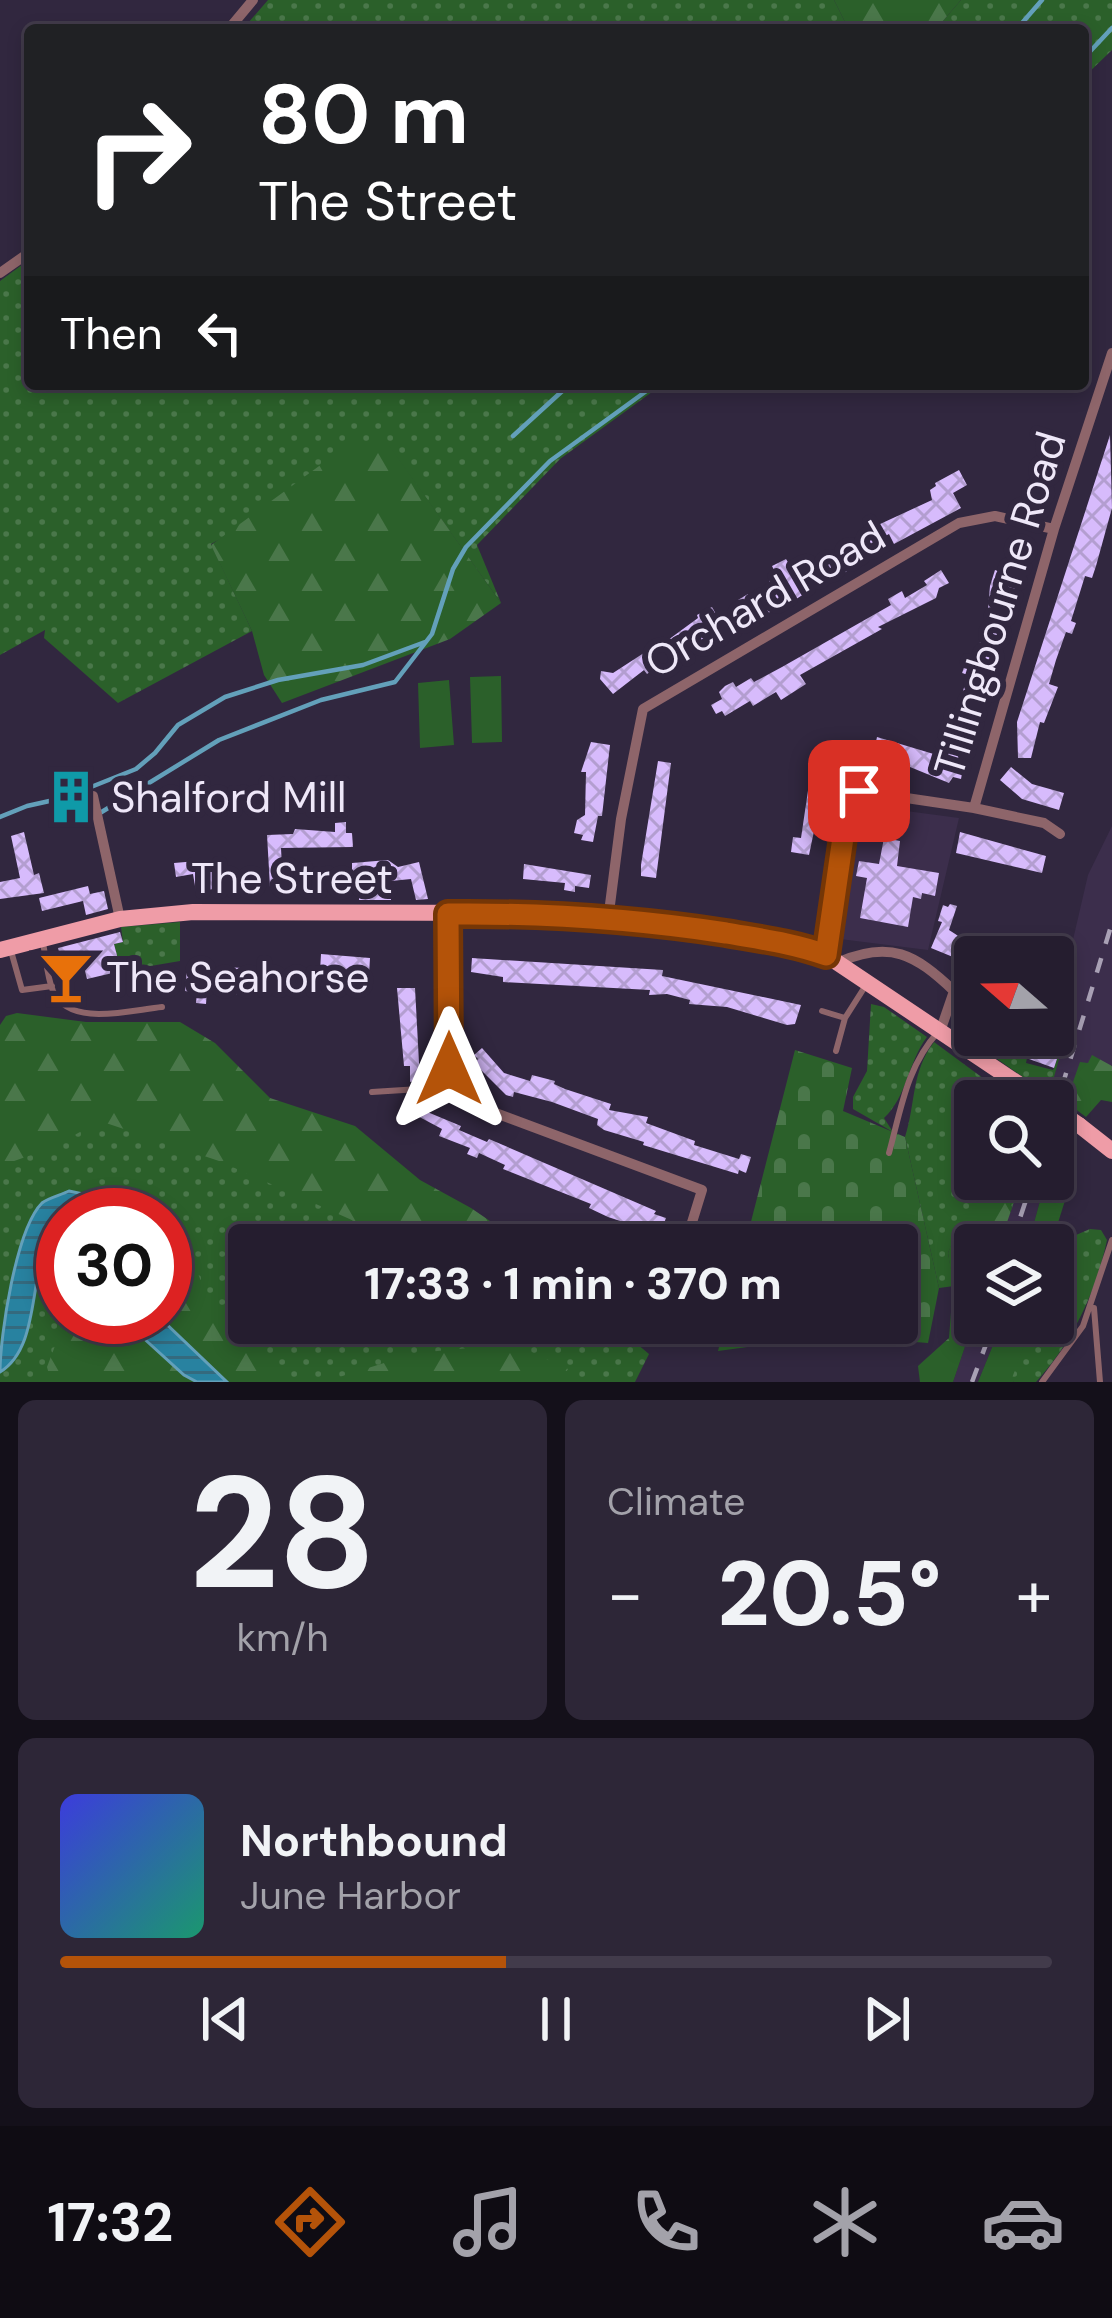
<!DOCTYPE html>
<html lang="en">
<head>
<meta charset="utf-8">
<style>
  body { margin:0; font-family:"DM Sans",sans-serif; background:#2d2637; color:#f1f3f6; height:100vh; display:flex; flex-direction:column; font-size:45px; white-space:nowrap }
  * { box-sizing:border-box; margin:0 }
  p { font-size:39px; color:#a3a2aa }
  .icon { flex:none; width:66px; height:66px; fill:none; stroke:currentColor; stroke-width:2; stroke-linecap:round; stroke-linejoin:round }
  .map { position:relative; height:1382px; overflow:hidden }
  .drawer { display:flex; flex-direction:column; gap:18px; padding:18px; background:#14101a; flex:1 }
  .drawer>* { flex:none }
  .guide { position:absolute; left:24px; top:24px; width:1065px; height:366px; border-radius:12px; box-shadow:0 6px 18px #0003,0 0 0 3px #423b4b; background:#202124; color:#fff; overflow:hidden }
  .needle { width:78px; rotate:290deg }
  .fabs { position:absolute; left:954px; top:936px; display:grid; gap:24px }
  .fabs a { display:grid; place-items:center; width:120px; height:120px; border-radius:12px; background:#251d2f; box-shadow:0 6px 18px #0003,0 0 0 3px #423b4b; font-size:60px }
  .speed { position:absolute; left:36px; top:1188px; display:flex; gap:24px; font-size:60px; font-weight:700; text-align:center }
  .speed>* { display:grid; place-content:center; width:156px; height:156px; border-radius:50%; background:#251d2f; box-shadow:0 6px 18px #0003,0 0 0 3px #423b4b; line-height:1 }
  .speed .limit { border:18px solid #d22; background:#fff; color:#111 }
  .pin { position:absolute; display:grid; place-items:center; width:102px; height:102px; color:#fff; margin:-51px; border-radius:24px; box-shadow:0 6px 18px #0006 }
  .me { position:absolute; width:132px; margin:-66px; rotate:0deg; stroke-linejoin:round; filter:drop-shadow(0 0 9px #0008) }
  .turn { display:flex; align-items:center; gap:42px; height:252px; padding:0 36px; font-size:54px }
  .turn .icon { width:156px; height:156px; stroke-width:2.5 }
  .turn b { display:block; font-size:84px; line-height:102px }
  .then { display:flex; align-items:center; height:114px; padding:0 36px; background:#0003; gap:24px; font-size:45px }
  .big { font-size:90px; font-weight:800; line-height:1.1 }
  .drawer .widget { flex:1; display:flex; flex-direction:column; justify-content:center; gap:18px; min-width:0; padding:0 42px; border-radius:18px; background:#2d2637 }
  .drawer .dial { align-items:center; gap:0 }
  .dial b { font-size:156px; line-height:1 }
  .song { display:flex; align-items:center; gap:36px }
  .cover { width:144px; height:144px; border-radius:18px; background:linear-gradient(135deg,hsl(240 70% 55%),hsl(160 70% 35%)) }
  .played { height:12px; border-radius:6px; background:linear-gradient(90deg,#b45309 45%,#423b4b 45%) }
  .keys { display:flex; justify-content:space-around; direction:ltr }
  .heat { display:flex; justify-content:space-between; align-items:center; font-size:66px; direction:ltr }
  .drawer .tiles { flex:1; display:grid; gap:18px; grid-template-columns:1fr 1fr }
  .widget:last-child { grid-column:span 2 }
  .trip { position:absolute; left:228px; top:1224px; width:690px; height:120px; border-radius:12px; background:#251d2f; box-shadow:0 6px 18px #0003,0 0 0 3px #423b4b; font-weight:800; line-height:120px; text-align:center }
  .dock { display:flex; height:192px; justify-content:space-around; align-items:center; background:#0f0c13; color:#a3a2aa }
  .dock .icon { width:84px; height:84px }
  .dock .on { color:#b45309 }
  .dock b { font-size:54px; color:#f1f3f6 }
  .map>svg:first-child { display:block }
  .built { fill:#3c2e4c }
  .grass { fill:url(#grass-dots); fill-rule:evenodd }
  .forest { fill:url(#forest-firs) }
  .cemetery { fill:url(#cemetery-stones) }
  .garden { fill:#2b602a }
  .water { fill:url(#water-rules); stroke:#63a0ba; stroke-width:3 }
  .lines { fill:none; stroke-linecap:round; stroke-linejoin:round }
  .stream { stroke:#63a0ba; stroke-width:4.5 }
  .building { fill:url(#building-cross-hatch) }
  .service { stroke:#8e656a; stroke-width:6 }
  .minor { stroke:#8e656a; stroke-width:10 }
  .primary { stroke:#ef9ca7; stroke-width:16 }
  .rail { stroke:#a9a1b5; stroke-width:4.5; stroke-dasharray:15 15; stroke-linecap:butt }
  .primary-bridge { stroke:#ef9ca7; stroke-width:16 }
  .route-casing { stroke:#753606; stroke-width:30 }
  .route { stroke:#b45309; stroke-width:21 }
  .labels { text-anchor:middle; dominant-baseline:central; stroke-width:12; stroke-linejoin:round; paint-order:stroke }
  .street-label { font-size:42px; fill:#eee7f8; stroke:#31273f }
  .poi-label { font-size:42px; fill:#eee7f8; stroke:#31273f; text-anchor:start }
</style>
</head>
<body>
<div class="map">
<svg width="1112" height="1382" viewBox="0 0 1112 1382">
  <defs>
    <pattern id="grass-dots" width="8" height="8" patternUnits="userSpaceOnUse" patternTransform="scale(3)"><rect width="8" height="8" fill="#2b602a"/><path d="M2 2h.1M6 6h.1" fill="none" stroke="#4a774a" stroke-width="1.8" stroke-linecap="round"/></pattern>
    <pattern id="forest-firs" width="22" height="20" patternUnits="userSpaceOnUse" patternTransform="scale(3)"><rect width="22" height="20" fill="#2b602a"/><path d="M5 1l3.5 6h-7zM16 11l3.5 6h-7z" fill="#4a774a"/></pattern>
    <pattern id="cemetery-stones" width="16" height="16" patternUnits="userSpaceOnUse" patternTransform="scale(3)"><rect width="16" height="16" fill="#2b602a"/><path d="M2 7V4a2 2 0 0 1 4 0v3zM10 15v-3a2 2 0 0 1 4 0v3z" fill="#4a774a"/></pattern>
    <pattern id="water-rules" width="6" height="5" patternUnits="userSpaceOnUse" patternTransform="scale(3)"><rect width="6" height="5" fill="#2882a0"/><path d="M0 2.5h6" fill="none" stroke="#346a7e"/></pattern>
    <pattern id="building-cross-hatch" width="8" height="8" patternUnits="userSpaceOnUse" patternTransform="scale(3)"><rect width="8" height="8" fill="#d7bbfc"/><path d="M0 0l8 8M0 8l8-8" fill="none" stroke="#b39ed0"/></pattern>
  </defs>
  <rect width="100%" height="100%" fill="#31273f"/>
  <path class="built" d="M861,805L959,818L928,950L840,939Z
    M1112,826V1066L1066,1102L1078,1111L1067,1131L1060,1127L1053,1151V1101H1047L1073,1008L1059,1000L1088,875Z
    M1021,1179H1046L1028,1245H999Z
    M975,1317V1323H1002L978,1382H953Z"/>
  <path class="grass" d="M268,0H834L849,30H242Z
    M961,0H1112V50L1083,78V30H935Z
    M30,259V384H663L560,459L477,545L501,603L389,446L211,544L252,631L118,703L44,638L45,630L0,655V281Z
    M180,922V961L121,971L114,944L123,942L121,927Z
    M871,1004L884,1007L927,1037C908,1062 907,1097 884,1118L893,1132L853,1109V1097L867,1071Z
    M954,1025L988,1046L990,1043L1028,1053L1026,1063L1053,1070L1064,1041L1049,1095L951,1027Z
    M934,1042L1014,1101H975V1179H1021L1012,1208L1005,1192L953,1241L948,1253L954,1286L939,1288L905,1137C916,1103 911,1072 934,1042Z
    M54,1096L488,1245H249V1323H612L649,1354L635,1382H0V1105ZM63,1215H165V1317H63Z
    M1090,1229L1101,1230L1107,1240C1096,1292 1072,1343 1036,1382H1014L1011,1378L1026,1340L1046,1323H1053V1271L1063,1273L1076,1235Z"/>
  <path class="forest" d="M834,0H961L935,30H849Z
    M352,442L389,445L501,603L450,639L282,703L264,675L252,631L211,545Z
    M17,1013L86,1022H180L215,1043L270,1098L355,1126L420,1180L471,1208L525,1245H408L219,1161L100,1121L51,1148L0,1166V1025L6,1016Z
    M1092,1055L1112,1066V1102L1101,1100L1086,1117L1066,1102L1080,1062L1088,1063Z
    M1060,1126L1072,1137L1062,1168L1073,1175L1051,1245H1028L1046,1179H1053V1151Z
    M992,1188L1005,1191L1012,1208L999,1245H975V1317L953,1382H920L918,1366L949,1338L953,1286L948,1253L963,1212H981Z
    M165,1238L187,1242L211,1310L283,1379H333L416,1353L514,1344L568,1369L560,1382H227L159,1317H165Z
    M66,1317H104L110,1327L140,1335L184,1375L197,1382H51L47,1367Z
    M1002,1323H1046L1039,1336L1026,1341L1012,1378L1014,1382H978Z"/>
  <path class="cemetery" d="M795,1050L852,1068L843,1111L905,1137L939,1288L928,1343L803,1333L799,1324L768,1330L762,1345L718,1351L725,1323H897V1245H745Z"/>
  <path class="garden" d="M501,676L502,742L472,743L470,677Z
    M449,680L454,745L420,748L418,683Z"/>
  <path class="water" d="M69,1191L93,1196L108,1215H63C53,1230 45,1247 40,1267C31,1300 33,1352 0,1372C0,1336 16,1229 42,1203C48,1198 61,1195 69,1191Z
    M104,1317H159L227,1382H197L184,1375L140,1335L110,1327Z"/>
  <g class="lines">
    <path class="stream" d="M1016,30L1042,0
      M1083,59L1112,28
      M513,436L570,384
      M86,789L136,769L155,753L178,725L225,697L278,680L363,665L425,642
      M52,802L64,824L85,819
      M100,813L219,740L321,700L395,682L432,634L453,569L466,547L550,461L656,384
      M0,817L27,806L63,798"/>
  </g>
  <path class="building" d="M1110,435L1112,508L1096,566L1092,578L1085,576L1071,621L1076,623L1072,634L1066,632L1056,660L1049,684L1058,687L1044,723L1040,722L1031,758H1018L1017,722Z
    M959,470L967,485L953,493L961,508L894,544L889,534L870,544L875,553L844,573L842,570L793,601L736,628L716,638L707,636L677,655L668,640L698,618L697,615L712,607L718,618L740,604L738,600L748,594L755,603L775,592L769,581L777,576L772,566L786,559L796,576L811,570L867,534L865,531L932,500L930,490L936,486L935,483Z
    M1018,544L1029,548L1006,617L1002,616L996,638L999,639L994,654L991,653L973,710L976,711L958,756L959,762L964,763L961,779L953,777L949,783L910,767L872,760L877,737L947,758L957,731L951,729L968,675L962,673L966,662L974,661L987,620L990,586L995,570L1003,573L1010,550Z
    M941,570L949,583L939,588L936,598L878,627L882,629L800,675L806,684L781,700L776,692L753,706L750,701L725,716L722,711L716,714L711,705L722,699L719,692L725,686L733,682L736,687L751,678L754,682L782,667L891,605L888,599L902,591L905,598L927,585L924,581Z
    M650,649L657,667L647,674L644,670L613,694L600,679L601,671L613,673Z
    M591,742L610,745L602,816H598L593,842L581,840L583,835L574,833L577,820L585,815L586,772H581Z
    M658,761L671,763L656,878L641,876V865Z
    M1011,767L1032,784L1064,793L1059,810L1022,799L1000,780Z
    M810,777L825,779L809,855L791,852L793,837L801,838Z
    M346,822V833H352L353,847L281,848L283,887H270L267,835L293,834L295,829L335,832V823Z
    M24,832L34,875L39,873L44,893L0,899V882L20,878L11,836Z
    M960,832L1046,856L1042,873L956,853Z
    M884,838L900,841L897,866L939,873L935,896L922,893L921,899L913,897L908,927L860,918L867,878L856,876L859,861L879,864Z
    M220,859L225,887L196,892L193,874L176,877L174,863Z
    M388,860L398,867L419,862L428,899L416,900L411,879L391,881V900H359L360,873L352,874V863Z
    M524,864L591,875L589,888L575,886V892L564,890L565,883L523,879Z
    M88,886L90,894L104,891L108,909L86,915L83,901L42,911L39,898Z
    M950,904L957,906L949,930L963,939L961,944L975,950V966L931,948L942,922L938,921L943,905L948,907Z
    M120,932L123,942L114,944L121,971L87,979L83,963L63,968L58,948Z
    M321,954L370,958L369,975L320,971Z
    M472,958L663,970L662,976L801,1005L795,1024L787,1025L727,1007L689,1004L690,1000L667,994L649,995L650,990L503,982V977L471,972Z
    M220,967L244,968V976H249L245,995L207,991L206,1004L196,1003L197,993L185,991L187,968L199,969L197,980L218,982Z
    M397,988H415L420,1081L410,1082V1066H404Z
    M1053,1031L1065,1035L1054,1068L1029,1059L1032,1050L992,1037L1053,1035Z
    M482,1048L504,1073L530,1081L532,1075L555,1081L554,1084L565,1089L611,1104L609,1110L648,1117L646,1123L695,1141L694,1145L739,1159L741,1154L751,1157L746,1173L739,1170L738,1174L643,1145L644,1142L604,1130L597,1125L598,1119L552,1102L514,1092L513,1097L506,1095L474,1063L478,1059L474,1055Z
    M415,1103L425,1111L461,1126L459,1130L487,1142L489,1139L656,1211L654,1214L666,1218L660,1234L608,1217L589,1208L591,1204L503,1169L505,1165L479,1153L477,1158L467,1154L470,1148L439,1136L442,1129L410,1112Z"/>
  <g class="lines">
    <path class="service" d="M43,943C46,958 47,977 53,991C70,1028 130,1010 162,1007
      M11,951L22,990L52,986
      M822,1011L845,1018L866,985
      M836,1051L845,1018
      M372,1092L451,1087
      M889,1153C901,1109 907,1066 938,1032
      M1094,1308L1100,1382
      M1042,1382L1083,1326L1112,1240"/>
    <path class="minor" d="M228,30L253,0
      M0,273L30,252
      M93,796L120,919
      M974,808L1044,823L1060,834
      M449,914V1069L453,1093L466,1102L702,1190L685,1245
      M608,920L621,819L643,709L959,523L995,516L1054,529
      M826,955L848,803L859,791L974,808L1054,529L1112,353
      M839,962C890,940 915,954 954,991L975,992
      M1053,1007L1057,1008
      M941,1029L954,991"/>
    <path class="primary" d="M0,950L120,919L193,912L521,913L680,926L787,943L826,955L1044,1101
      M1079,1125L1112,1151"/>
    <path class="rail" d="M1053,1116L1112,923
      M1011,1245L1033,1179
      M972,1382L994,1323"/>
    <path class="primary-bridge" d="M1053,1107L1079,1125"/>
  </g>
  <g class="lines">
    <defs>
      <path id="route" d="M449,1069L448,914C542,913 634,919 726,933C760,939 793,943 826,955L848,803L859,791"/>
    </defs>
    <use href="#route" class="route-casing"/>
    <use href="#route" class="route"/>
  </g>
  <defs>
    <symbol id="building-bare" viewBox="-9 -9 18 18"><path d="M-4-6H4V6H1V3H-1V6H-4ZM-2.5-4.3h1.7v1.8h-1.7ZM.8-4.3h1.7v1.8H.8ZM-2.5-1h1.7V.8h-1.7ZM.8-1h1.7V.8H.8Z" fill="#0f9aa8" stroke="#31273f" stroke-width="2.5" paint-order="stroke"/></symbol>
    <symbol id="bar-bare" viewBox="-9 -9 18 18"><path d="M-6-5H6L.8 .8V4.5H3.5V6h-7V4.5H-.8V.8Z" fill="#e8710a" stroke="#31273f" stroke-width="2.5" paint-order="stroke"/></symbol>
  </defs>
  <g fill-rule="evenodd">
    <use href="#building-bare" x="33" y="759" width="76" height="76"/>
    <use href="#bar-bare" x="28" y="939" width="76" height="76"/>
  </g>
  <g class="labels">
    <g class="street-label">
      <text transform="translate(765 599) rotate(-30)">Orchard Road</text>
      <text transform="translate(1000 604) rotate(-73)">Tillingbourne Road</text>
      <text x="292" y="878">The Street</text>
    </g>
    <g class="poi-label">
      <text x="111" y="797">Shalford Mill</text>
      <text x="106" y="977">The Seahorse</text>
    </g>
  </g>
</svg>
<div class="fabs">
<a><svg class="needle" viewBox="-14 -14 28 28"><path d="M0-13l5 13h-10z" fill="#e53935"/><path d="M0 13l5-13h-10z" fill="#a3a2aa"/></svg></a>
<a><svg class="icon" aria-label="search" viewBox="0 0 24 24"><circle cx="10" cy="10" r="6"/><path d="M15 15l6 6"/></svg></a>
<a><svg class="icon" aria-label="layers" viewBox="0 0 24 24"><path d="M12 4l9 5-9 5-9-5zM3 14l9 5 9-5"/></svg></a>
</div>
<div class="speed"><div class="limit">30</div></div>
<div class="pin" style="left:859px;top:791px;background:#d93025"><svg class="icon" aria-label="arrive" viewBox="0 0 24 24"><path d="M6 21V4h12l-3 4 3 4H6"/></svg></div>
<svg class="me" style="left:449px;top:1069px" viewBox="-20 -20 40 40"><path d="M0-17L14 15 0 8-14 15z" fill="#b45309" stroke="#fff" stroke-width="4"/></svg>
<div class="trip">17:33 · 1 min · 370 m</div>
<div class="guide">
<div class="turn"><svg class="icon" aria-label="right" viewBox="0 0 24 24"><path d="M7 20v-9h11M14 6l5 5-5 5"/></svg><div><b>80 m</b>The Street</div></div>
<div class="then">Then<svg class="icon" aria-label="left" viewBox="0 0 24 24"><path d="M17 20v-9H6M10 6l-5 5 5 5"/></svg></div>
</div>
</div>
<section class="drawer">
<div class="tiles">
<div class="widget dial"><b>28</b><p>km/h</p></div>
<div class="widget"><p>Climate</p>
<div class="heat"><a>−</a><b class="big">20.5°</b><a>+</a></div>
</div>
<div class="widget">
<div class="song"><i class="cover"></i><div><b>Northbound</b><p>June Harbor</p></div></div>
<div class="played"></div>
<div class="keys"><svg class="icon" aria-label="previous" viewBox="0 0 24 24"><path d="M18 5L8 12l10 7zM5 5v14"/></svg><svg class="icon" aria-label="pause" viewBox="0 0 24 24"><path d="M8 5v14M16 5v14"/></svg><svg class="icon" aria-label="next" viewBox="0 0 24 24"><path d="M6 5l10 7-10 7zM19 5v14"/></svg></div>
</div>
</div>
</section>
<nav class="dock">
<b>17:32</b>
<svg class="icon on" aria-label="directions" viewBox="0 0 24 24"><path d="M12 3l9 9-9 9-9-9zM9 14v-3h6M13 9l2 2-2 2"/></svg>
<svg class="icon" aria-label="music" viewBox="0 0 24 24"><path d="M9 18V5l10-2v13"/><circle cx="6" cy="18" r="3"/><circle cx="16" cy="16" r="3"/></svg>
<svg class="icon" aria-label="phone" viewBox="0 0 24 24"><path d="M5 4h4l2 5-3 2q2 4 5 5l2-3 5 2v4C11 20 4 13 5 4z"/></svg>
<svg class="icon" aria-label="climate" viewBox="0 0 24 24"><path d="M12 3v18M4 7l16 10M4 17L20 7"/></svg>
<svg class="icon" aria-label="car" viewBox="0 0 24 24"><path d="M5 17H2v-5l4-1 3-4h7l3 4 3 1v5h-3M9 17h6M6 11h13"/><circle cx="7" cy="17" r="2"/><circle cx="17" cy="17" r="2"/></svg>
</nav>
</body>
</html>
